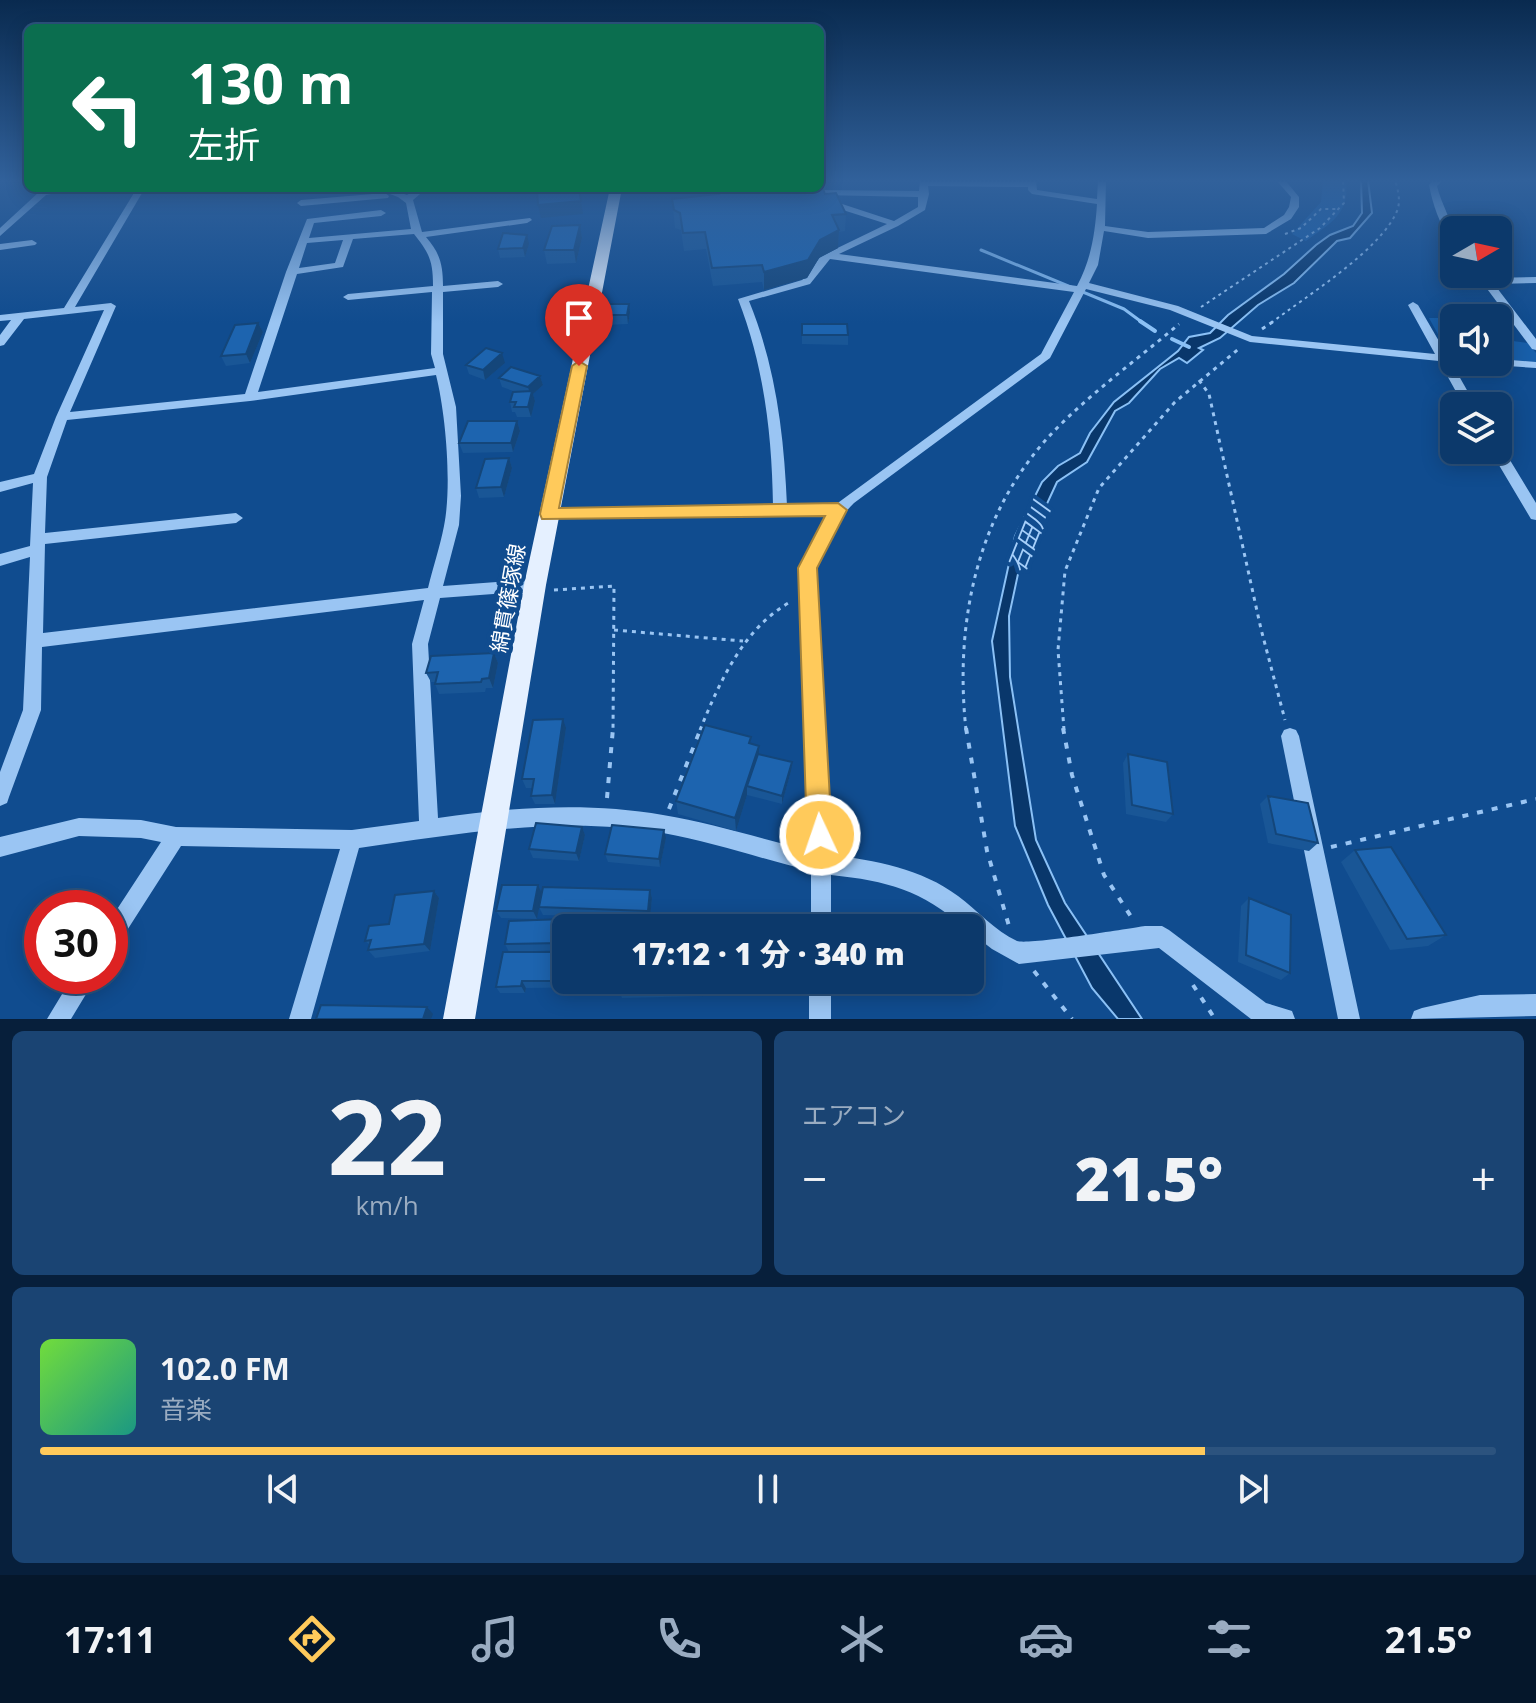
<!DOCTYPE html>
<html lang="ja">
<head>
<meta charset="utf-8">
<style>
  body { margin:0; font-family:"Open Sans","Noto Sans JP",sans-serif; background:#1a4473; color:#f1f3f6; height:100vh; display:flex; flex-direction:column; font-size:30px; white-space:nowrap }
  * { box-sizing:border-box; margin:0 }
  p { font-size:26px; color:#9aacc1 }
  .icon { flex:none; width:44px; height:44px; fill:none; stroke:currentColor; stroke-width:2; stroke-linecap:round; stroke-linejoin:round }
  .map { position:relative; height:1019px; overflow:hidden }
  .panel { display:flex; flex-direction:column; gap:12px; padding:12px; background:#071f3b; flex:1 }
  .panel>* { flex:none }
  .top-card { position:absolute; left:24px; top:24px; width:800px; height:168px; border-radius:12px; box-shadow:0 4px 20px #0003,0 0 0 2px #2c537e; background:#0b6e4f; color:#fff; overflow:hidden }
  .needle { width:52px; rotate:81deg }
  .fabs { position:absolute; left:1440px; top:216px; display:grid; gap:16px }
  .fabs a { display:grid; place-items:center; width:72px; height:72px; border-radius:12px; background:#0c396b; box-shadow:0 4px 20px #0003,0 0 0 2px #2c537e; font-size:40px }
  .speed { position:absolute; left:24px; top:890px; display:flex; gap:16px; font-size:40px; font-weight:700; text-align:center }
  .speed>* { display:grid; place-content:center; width:104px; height:104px; border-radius:50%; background:#0c396b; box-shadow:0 4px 20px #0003,0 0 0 2px #2c537e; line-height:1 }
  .speed .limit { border:12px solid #d22; background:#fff; color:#111 }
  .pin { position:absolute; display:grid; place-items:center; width:68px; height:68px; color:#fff; margin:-82px -34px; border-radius:50% 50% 50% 0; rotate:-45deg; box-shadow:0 0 8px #0007 }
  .pin .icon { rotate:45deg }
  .me { position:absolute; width:88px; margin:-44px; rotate:357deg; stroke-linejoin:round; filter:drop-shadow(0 0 6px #0008) }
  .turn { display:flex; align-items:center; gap:28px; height:168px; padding:0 32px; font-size:36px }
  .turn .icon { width:104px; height:104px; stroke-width:2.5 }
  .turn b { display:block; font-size:56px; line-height:68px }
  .big { font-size:60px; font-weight:800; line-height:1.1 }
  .panel .tile { flex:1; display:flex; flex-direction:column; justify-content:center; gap:12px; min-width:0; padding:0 28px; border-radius:12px; background:#1a4473 }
  .panel .dial { align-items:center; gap:0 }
  .dial b { font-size:104px; line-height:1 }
  .song { display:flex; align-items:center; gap:24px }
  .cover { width:96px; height:96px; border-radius:12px; background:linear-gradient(135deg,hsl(100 70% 55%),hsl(170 70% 35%)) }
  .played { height:8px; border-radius:4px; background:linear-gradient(90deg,#ffca5b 80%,#2c537e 80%) }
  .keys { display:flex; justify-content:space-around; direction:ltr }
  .heat { display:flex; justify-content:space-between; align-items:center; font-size:44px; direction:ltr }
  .panel .tiles { flex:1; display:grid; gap:12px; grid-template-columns:1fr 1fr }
  .tile:last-child { grid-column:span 2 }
  .trip { position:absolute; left:552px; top:914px; width:432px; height:80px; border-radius:12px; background:#0c396b; box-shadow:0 4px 20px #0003,0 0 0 2px #2c537e; font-weight:800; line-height:80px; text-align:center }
  .tabs { display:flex; height:128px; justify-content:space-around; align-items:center; background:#05172b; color:#9aacc1 }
  .tabs .icon { width:56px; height:56px }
  .tabs .selected { color:#ffca5b }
  .tabs b { font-size:36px; color:#f1f3f6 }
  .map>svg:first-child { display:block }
  .green { fill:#185faa }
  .water { fill:#09376b; stroke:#8bc1f6; stroke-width:2 }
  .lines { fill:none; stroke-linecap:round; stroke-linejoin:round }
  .stream-far1 { stroke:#8bc1f6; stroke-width:3 }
  .stream { stroke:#8bc1f6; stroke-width:4 }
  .path-far2 { stroke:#9ac5f3; stroke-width:2; stroke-dasharray:3 4; stroke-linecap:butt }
  .path-far1 { stroke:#9ac5f3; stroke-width:3; stroke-dasharray:4 5; stroke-linecap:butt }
  .path { stroke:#9ac5f3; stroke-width:4; stroke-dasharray:6 9; stroke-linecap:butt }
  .minor { fill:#9ac5f3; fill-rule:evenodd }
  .major { fill:#e5f0ff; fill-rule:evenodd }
  .wall { fill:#195696 }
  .shaded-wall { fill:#14467a }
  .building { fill:#1d64af; stroke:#14467a; stroke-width:2 }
  .route { fill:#ffca5b; stroke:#a6833b; stroke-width:2 }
  .labels { text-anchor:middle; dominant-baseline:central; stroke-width:8; stroke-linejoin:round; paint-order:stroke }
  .street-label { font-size:22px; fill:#fff; stroke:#104c8f }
  .water-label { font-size:24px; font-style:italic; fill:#a6cffa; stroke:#104c8f }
</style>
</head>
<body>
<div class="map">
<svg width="1536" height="1019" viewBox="0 0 1536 1019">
  <rect width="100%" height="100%" fill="#104c8f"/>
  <path class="green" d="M1323,180H1346C1350,214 1331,223 1306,241L1292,234L1321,202Z
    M1429,318H1467H1454V357L1450,356Z
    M1498,339L1528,343L1536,353V363L1498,360Z"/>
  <path class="water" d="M1361,180H1368L1372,213L1350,238L1337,241L1294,283L1258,305L1220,338L1199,348L1203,350L1187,363L1179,358L1160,369L1129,403L1115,411L1087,462L1057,482L1021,560L1009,616L1010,677L1036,840L1065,903L1142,1019H1118L1092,988L1048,905L1015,826L992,641L1015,536L1042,482L1058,466L1080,453L1090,433L1114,402L1178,351L1189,337L1210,333L1228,315L1284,274L1316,245L1330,235L1353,226L1362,213Z"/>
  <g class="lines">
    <path class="stream-far1" d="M981,250L1124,309L1143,323"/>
    <path class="stream" d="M1140,321L1155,331
      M1172,339L1189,347"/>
    <path class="path-far2" d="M1285,234L1301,228L1321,209H1339
      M1201,307L1320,228L1344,203L1343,180
      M1271,323C1305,297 1381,250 1397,211C1401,201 1398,190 1395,180"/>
    <path class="path-far1" d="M1262,329L1274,321
      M1199,380L1209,394L1261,629L1285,720
      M554,590L614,586L613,730
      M614,630L743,641
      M700,730C720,681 744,627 792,601
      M966,730C954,620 978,507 1058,427C1096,389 1139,358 1179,324
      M1064,730L1058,650L1065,571L1099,488L1175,402L1241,347"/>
    <path class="path" d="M966,728L987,851L1009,926
      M1063,728L1072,775L1104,875L1132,918
      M607,798L613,728
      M669,809L701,728
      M1331,847L1536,799
      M1034,971L1072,1019
      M1193,985L1215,1019"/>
    <path class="minor" d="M920,180H1036L1037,190L1097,199L1098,180H1106L1105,226L1148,232L1264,228L1284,215L1289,207L1291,197L1276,180H1285L1299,197V207L1291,219L1266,234L1148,238L1104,231L1098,265L1089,283L1178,306L1252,336L1435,354L1408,305L1413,302L1418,305L1447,355L1454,356V362H1456H1451L1476,406H1464L1439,361L1250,342L1170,310L1086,289L1050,358L854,503C830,527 817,553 816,587L830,855C875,860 922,869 958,896C977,910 995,931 1017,941C1028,945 1126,929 1145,926H1162L1169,930L1266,1003L1292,1011L1295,1019H1251L1159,948L1019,964L992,949L970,932V928H965C921,890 888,881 831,875V928H811V871C762,859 713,842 663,833C562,815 459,834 359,848L311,1019H289L340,849L181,846L117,946L110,950V920L161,842L141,838L79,836L0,857V837L79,818L141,820L176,827L352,830L419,821L412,644L424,600L42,647L41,710L9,797L7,803L0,806V772L23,710L30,557L0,566V554L30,546L33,483L0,492V482L34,474L56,417L104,310L24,319L4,345L0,346V335L11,320L0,321V315L64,308L137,188H145L75,307L111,303L116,306L70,412L245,394L286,272L307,219L381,210L386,213L381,216L314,223L309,238L411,229L406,203L398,197L374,188H387L407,195L417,188H427L413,200L422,232L530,218L532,220L527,223L426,237C440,253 443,265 443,286L498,281L503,284L498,287L443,292V354L456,407L461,496L459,525L443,586L535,579L540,581L543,585L540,589L535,591L440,598L428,644L438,818C512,807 589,802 663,815C712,823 762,839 811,851L800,587L807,551L827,515L549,519L542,514L549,509L773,506C772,434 764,366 738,299L802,280L821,256L887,224L824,204V200H830L894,221L918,207V197L822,195L818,192L819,190L919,191ZM928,186L1028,187V190L1032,194L1097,204C1095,234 1091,260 1077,286L839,254L898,226L925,210L929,194ZM414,234C429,253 433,260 433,286L348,294L343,297L348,300L432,292L431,354L435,368L258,392L297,274L343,267L353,239ZM343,240L335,263L299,268L307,243ZM830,259L1074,292L1041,354L835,505L787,506C784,435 776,367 749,301L810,284ZM436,375C446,415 452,486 444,526C440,547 433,567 428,588L43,633L45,544L236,523L243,518L236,513L45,533L47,477L67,420L250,401Z
      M1433,180H1443L1437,186C1441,204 1454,223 1454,241L1451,240C1439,223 1433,205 1429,185Z
      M39,188H82L46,195L0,236V228L39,192Z
      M734,188L738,191L737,193L710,196L706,193L710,190Z
      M385,193L389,196L388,198L301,206L297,203L301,200Z
      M32,240L37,243L35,245L0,250V244Z
      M1476,274H1486L1489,278L1536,277V283L1494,284L1536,339V350L1532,349Z
      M1498,359L1536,362V368L1493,365L1487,362H1498Z
      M1498,446L1502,447L1536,503V520L1531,519L1490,450H1498Z
      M1290,728L1296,730L1299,736L1360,1019H1338L1281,736L1284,730Z
      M73,976H97L71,1019H47Z
      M809,980H831V1019H809Z
      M1536,994V1016L1411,1019L1414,1011L1422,1008L1480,995Z"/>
    <path class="major" d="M610,188H622L546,585L475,1019H443L524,585Z"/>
  </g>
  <path class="wall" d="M716,188H820L846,214L845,231L839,232L838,248L819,258L807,278L764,290L762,282L713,286L706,249L684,251L681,230L675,228L672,199L716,194Z
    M580,225L582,238L576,263L547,264L544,250Z
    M529,244L525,257L500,258L498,249Z
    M630,313L628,324L604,325L602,315Z
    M258,323L263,332L250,363L226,366L221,356Z
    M802,324L848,335V345L802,344Z
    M505,363L485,380L469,374L466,365Z
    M540,376L543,385L533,394L535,401L531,417H517L515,412H512L510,402L516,392L502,387L499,378Z
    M517,421L520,431L513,452L463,453L459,443Z
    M509,458L512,468L504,497L479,498L476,488Z
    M494,653L498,663L493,688H486L485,692L439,694L435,684V682H431L426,673Z
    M566,728L555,804H535L531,796L533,788H526L522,779Z
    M751,744L759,754L791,771L782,804L747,795L736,831L678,814L676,801Z
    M1128,754L1173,814L1166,822L1126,814L1123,763Z
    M1268,796L1318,843L1309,851L1268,843L1260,804Z
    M582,827L585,835L579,861L533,858L529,849Z
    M666,838L660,867L608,862L605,854Z
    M1355,850L1446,935L1428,946L1390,950L1341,862Z
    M538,885L542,893L650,890L652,898L650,918L543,915L539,907L537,919L501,918L496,911Z
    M434,891L439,898L430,951L375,958L368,950L370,945L365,941Z
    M1249,898L1290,973L1281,980L1238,962L1241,906Z
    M564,919L567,927L564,950L509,952L505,944Z
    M503,952L606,980L605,987L526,988L525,993H500L496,987Z
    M779,980V994L622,998L618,988Z"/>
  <path class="shaded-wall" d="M581,201L583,214L541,218L538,205Z
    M580,225L582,238L576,263L574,250Z
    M839,230L838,248L819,258L807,278L764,290V272Z
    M527,235L529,244L525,257L523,248Z
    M629,304L630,313L628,324L627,315Z
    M258,323L263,332L250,363L246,354Z
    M502,353L505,363L485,380L483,370Z
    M540,376L543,385L533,394L535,401L531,417L528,407L531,397L528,387Z
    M517,421L520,431L513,452L511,443Z
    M509,458L512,468L504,497L501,487Z
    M494,653L498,663L493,688L489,678Z
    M563,719L566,728L555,804L552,795Z
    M759,746V759L747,786V795L736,831L735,818Z
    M792,762L791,771L782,804V796Z
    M582,827L585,835L579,861L576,853Z
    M664,830L666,838L660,867L659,859Z
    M538,885L542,893L537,919L533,911Z
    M650,890L652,898L650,918L648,911Z
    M434,891L439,898L430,951L424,944Z
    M564,919L567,927L566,928L564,950L560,943Z
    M522,981L526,988L525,993L521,986Z
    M427,1007L433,1014L431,1019H423Z"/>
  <path class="building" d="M537,188H579L581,201L538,205Z
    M717,188H820L823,189L825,194L836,193L846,214L832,215L839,230L820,240L808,260L764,272L762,265L712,268L705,232L683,233L680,213L674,210L672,199L719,194Z
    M580,225L574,250H544L552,226Z
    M503,233L527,235L523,248L498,249Z
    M605,304H629L627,315H602Z
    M258,323L246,354L221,356L235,325Z
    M802,324H847L848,335H802Z
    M486,348L502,353L483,370L466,365Z
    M511,367L540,376L528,387L499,378Z
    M532,391L528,407H514L516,402H510L513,392Z
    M468,421H517L511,443H459Z
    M509,458L501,487L476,488L485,459Z
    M494,653L489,678L482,679L481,682L435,684L438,672L426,673L431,656Z
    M563,719L552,795L531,796L534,779H522L533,720Z
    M705,725L751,737L749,743L759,746L735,818L676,801Z
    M758,754L792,762L782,796L747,786Z
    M1128,754L1167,762L1173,814L1132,805Z
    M1268,796L1308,803L1318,843L1276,834Z
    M536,823L582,827L576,853L529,849Z
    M612,825L664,830L659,859L605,854Z
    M1391,847L1446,935L1407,939L1355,850Z
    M502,885H538L533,911H496Z
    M543,887L650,890L648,911L539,907Z
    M434,891L424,944L368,950L371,940L365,941L369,926L389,924L395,895Z
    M1249,898L1291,915L1290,973L1246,955Z
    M564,919L560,943L505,944L509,921Z
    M503,952H566V980L602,981H522L521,986L496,987Z
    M619,980H779L780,984L618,988Z
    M321,1005L427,1007L423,1019H316Z"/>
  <linearGradient id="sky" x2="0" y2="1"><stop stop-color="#092a4f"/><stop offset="0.56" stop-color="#31619b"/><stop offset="1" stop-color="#31619b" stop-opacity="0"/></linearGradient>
  <rect width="1536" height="323" fill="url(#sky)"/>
  <path class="route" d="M579,361L587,366L559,508L838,503L847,510L817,568L832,835L828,844L820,847L811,844L807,835L798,568L825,516L542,519L540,514L572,366Z"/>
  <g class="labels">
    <g class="street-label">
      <text transform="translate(507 598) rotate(-80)">綿貫篠塚線</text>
    </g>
    <g class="water-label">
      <text transform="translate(1028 537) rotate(-68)">石田川</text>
    </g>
  </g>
</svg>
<div class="fabs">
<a><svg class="needle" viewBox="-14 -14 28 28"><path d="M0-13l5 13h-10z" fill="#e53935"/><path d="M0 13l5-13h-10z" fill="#9aacc1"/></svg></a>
<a><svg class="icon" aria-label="sound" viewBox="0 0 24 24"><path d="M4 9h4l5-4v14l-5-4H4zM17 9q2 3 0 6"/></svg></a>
<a><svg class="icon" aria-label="layers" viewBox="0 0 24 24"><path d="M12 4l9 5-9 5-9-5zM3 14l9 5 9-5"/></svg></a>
</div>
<div class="speed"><div class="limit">30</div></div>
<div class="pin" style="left:579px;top:366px;background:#d93025"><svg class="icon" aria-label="arrive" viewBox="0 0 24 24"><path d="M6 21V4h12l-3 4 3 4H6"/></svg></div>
<svg class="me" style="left:820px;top:835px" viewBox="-20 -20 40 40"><circle r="17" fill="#ffca5b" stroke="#fff" stroke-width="3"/><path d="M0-11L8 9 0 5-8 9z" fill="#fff"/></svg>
<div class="trip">17:12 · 1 分 · 340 m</div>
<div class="top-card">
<div class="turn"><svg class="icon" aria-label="left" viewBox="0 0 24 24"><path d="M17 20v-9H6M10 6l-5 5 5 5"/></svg><div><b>130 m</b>左折</div></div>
</div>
</div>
<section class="panel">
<div class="tiles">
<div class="tile dial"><b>22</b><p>km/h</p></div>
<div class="tile"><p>エアコン</p>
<div class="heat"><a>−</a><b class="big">21.5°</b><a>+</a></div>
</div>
<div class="tile">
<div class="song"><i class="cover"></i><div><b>102.0 FM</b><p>音楽</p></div></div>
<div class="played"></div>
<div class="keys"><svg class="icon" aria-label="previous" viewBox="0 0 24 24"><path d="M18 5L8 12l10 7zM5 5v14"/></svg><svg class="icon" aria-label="pause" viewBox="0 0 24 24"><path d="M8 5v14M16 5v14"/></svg><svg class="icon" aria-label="next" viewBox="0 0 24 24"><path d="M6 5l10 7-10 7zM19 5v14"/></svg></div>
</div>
</div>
</section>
<nav class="tabs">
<b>17:11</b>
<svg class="icon selected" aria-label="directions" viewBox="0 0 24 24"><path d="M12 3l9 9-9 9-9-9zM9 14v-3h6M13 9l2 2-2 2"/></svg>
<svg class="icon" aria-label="music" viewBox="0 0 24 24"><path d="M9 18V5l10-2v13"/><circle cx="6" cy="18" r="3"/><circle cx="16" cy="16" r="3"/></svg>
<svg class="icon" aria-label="phone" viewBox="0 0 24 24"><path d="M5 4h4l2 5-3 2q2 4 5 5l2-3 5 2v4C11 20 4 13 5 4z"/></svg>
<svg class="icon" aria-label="climate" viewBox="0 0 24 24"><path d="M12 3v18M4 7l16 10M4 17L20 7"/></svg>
<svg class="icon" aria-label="car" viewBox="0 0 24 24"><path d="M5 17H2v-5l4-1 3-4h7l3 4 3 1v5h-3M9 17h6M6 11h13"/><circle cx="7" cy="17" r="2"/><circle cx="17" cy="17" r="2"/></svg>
<svg class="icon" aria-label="filters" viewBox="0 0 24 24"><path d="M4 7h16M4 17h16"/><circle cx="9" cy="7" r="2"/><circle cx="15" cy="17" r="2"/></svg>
<b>21.5°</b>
</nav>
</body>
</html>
